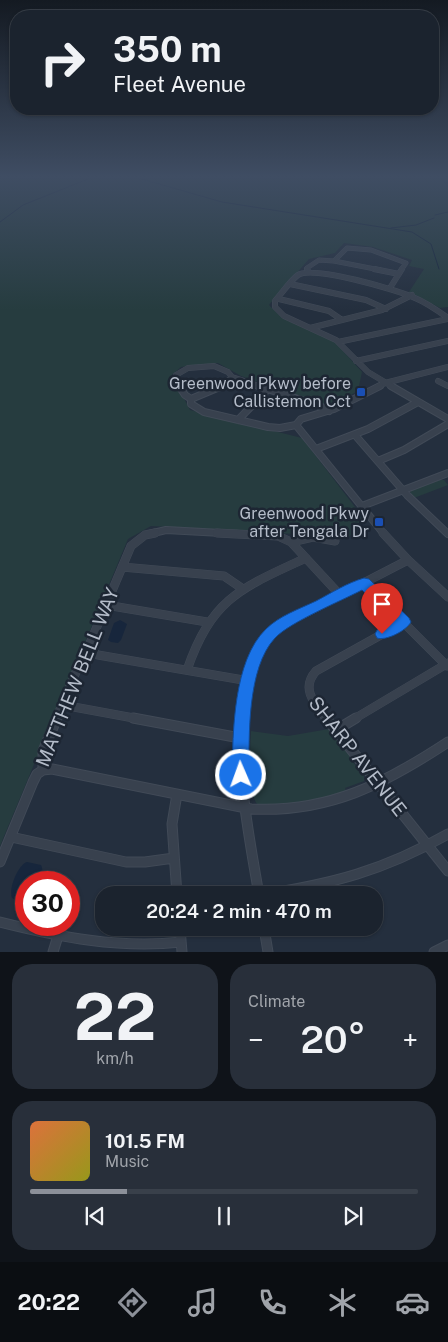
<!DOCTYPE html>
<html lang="en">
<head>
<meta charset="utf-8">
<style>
  body { margin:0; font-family:"Public Sans",sans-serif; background:#282f3a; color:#f1f3f6; height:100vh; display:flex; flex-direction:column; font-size:19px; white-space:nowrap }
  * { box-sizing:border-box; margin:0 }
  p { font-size:16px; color:#a0a4aa }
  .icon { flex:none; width:28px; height:28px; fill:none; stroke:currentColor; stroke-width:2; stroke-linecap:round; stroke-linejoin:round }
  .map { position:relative; height:952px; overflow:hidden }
  .sheet { display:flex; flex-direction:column; gap:12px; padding:12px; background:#0f1319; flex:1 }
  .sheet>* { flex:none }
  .banner { position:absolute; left:10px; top:10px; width:429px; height:105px; border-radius:20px; box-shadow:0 1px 4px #0004,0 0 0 1px #39404a; background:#1b232e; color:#f1f3f6; overflow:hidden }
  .speed { position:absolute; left:15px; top:871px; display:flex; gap:10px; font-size:25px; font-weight:700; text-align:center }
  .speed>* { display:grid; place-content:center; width:65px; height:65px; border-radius:50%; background:#1b232e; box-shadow:0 1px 4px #0004,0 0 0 1px #39404a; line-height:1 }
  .speed .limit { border:8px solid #d22; background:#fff; color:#111 }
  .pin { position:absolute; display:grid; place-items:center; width:42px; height:42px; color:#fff; margin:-51px -21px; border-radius:50% 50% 50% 0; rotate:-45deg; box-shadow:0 0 5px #0007 }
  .pin .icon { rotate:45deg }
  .me { position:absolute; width:55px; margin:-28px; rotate:358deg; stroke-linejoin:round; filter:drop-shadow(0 0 4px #0008) }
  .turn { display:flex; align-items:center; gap:18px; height:105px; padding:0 20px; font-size:22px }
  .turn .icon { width:65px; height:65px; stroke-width:2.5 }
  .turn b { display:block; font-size:35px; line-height:42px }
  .big { font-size:38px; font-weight:600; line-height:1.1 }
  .sheet .card { flex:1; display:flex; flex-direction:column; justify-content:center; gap:8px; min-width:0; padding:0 18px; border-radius:20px; background:#282f3a }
  .sheet .dial { align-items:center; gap:0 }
  .dial b { font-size:65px; line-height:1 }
  .song { display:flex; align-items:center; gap:15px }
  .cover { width:60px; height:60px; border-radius:8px; background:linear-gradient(135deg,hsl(20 70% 55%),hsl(60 70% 35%)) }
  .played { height:5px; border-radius:2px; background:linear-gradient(90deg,#8c9099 25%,#39404a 25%) }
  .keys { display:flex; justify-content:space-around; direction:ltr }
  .heat { display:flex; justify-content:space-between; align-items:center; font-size:28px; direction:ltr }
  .sheet .tiles { flex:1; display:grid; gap:12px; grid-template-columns:1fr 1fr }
  .card:last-child { grid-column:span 2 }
  .trip { position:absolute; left:95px; top:886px; width:288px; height:50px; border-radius:20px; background:#1b232e; box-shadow:0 1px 4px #0004,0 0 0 1px #39404a; font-weight:600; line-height:50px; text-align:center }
  .tab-bar { display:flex; height:80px; justify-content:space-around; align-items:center; background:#0b0e12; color:#a0a4aa }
  .tab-bar .icon { width:35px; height:35px }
  .tab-bar .on { color:#8c9099 }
  .tab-bar b { font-size:22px; color:#f1f3f6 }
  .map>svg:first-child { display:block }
  .green { fill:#263c3f }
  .water { fill:#17263c }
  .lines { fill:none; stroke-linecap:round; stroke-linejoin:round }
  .stream { stroke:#17263c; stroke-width:1 }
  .minor-far4-casing { stroke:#414a57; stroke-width:5 }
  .minor-far3-casing { stroke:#414a57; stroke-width:6 }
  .minor-far2-casing { stroke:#414a57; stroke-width:8 }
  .minor-far1-casing { stroke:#414a57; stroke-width:9 }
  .minor-casing { stroke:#414a57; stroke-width:11 }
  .minor-far4 { stroke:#38414e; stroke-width:4 }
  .minor-far3 { stroke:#38414e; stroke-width:5 }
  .minor-far2 { stroke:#38414e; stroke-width:6 }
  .minor-far1 { stroke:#38414e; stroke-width:8 }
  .minor { stroke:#38414e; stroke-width:9 }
  .route { fill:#1a73e8; stroke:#114b97 }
  .transit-dot { fill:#1a4fb4; stroke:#1d2633; stroke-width:2 }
  .labels { text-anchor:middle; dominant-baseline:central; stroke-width:5; stroke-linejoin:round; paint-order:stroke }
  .poi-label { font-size:16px; fill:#b4bcc9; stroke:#1d2633; text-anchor:end }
  .near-street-label { font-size:19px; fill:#b4bcc9; stroke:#1d2633 }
</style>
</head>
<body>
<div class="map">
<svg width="448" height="952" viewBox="0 0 448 952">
  <rect width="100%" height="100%" fill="#242f3e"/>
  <path class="green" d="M0,177H440L448,188V307L440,308L409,292L424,269L409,266L412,260L373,247L344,243L335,253L309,259L269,305L282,318L335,342L362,372L358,391L330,406L241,376L218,363L181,367L172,375L190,410L302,438L365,520L349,537L151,526L128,539L0,846Z
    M439,480H444L448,485L414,498L410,494L411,490Z
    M329,729L351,756L349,757L364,776V781L345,788L346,791C326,797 276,811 257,804C248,793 250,749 251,731L288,736Z"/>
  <path class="water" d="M120,620L127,624L121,640L118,643L111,642L108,640L114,623Z
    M27,862L41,865C44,871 41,876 39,882H26V899L18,901L12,898C8,888 19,864 27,862Z"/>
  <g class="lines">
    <path class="stream" d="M135,177L222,202L412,232L431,244L439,269
      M435,215L448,212
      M0,222L23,205L93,177
      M391,228L416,225L434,218"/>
    <defs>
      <path id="minor-far4" d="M446,177L448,179
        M334,261L380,270
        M308,270L307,268L319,260L334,261L347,248L371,250L406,263L401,270"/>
      <path id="minor-far3" d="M307,269L308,272
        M374,269L399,274
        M290,284L366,300L386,309
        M390,288L402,269
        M279,299L329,311L342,320
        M310,328L382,310L412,295
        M338,342L448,319
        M356,361L448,341
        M438,381L448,386
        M179,387L176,375L188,368L214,366L228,372L232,377L262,387
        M220,387L232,377
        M377,387L385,383L448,367
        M393,387L368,372L336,340L284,316L275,307V301C282,293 290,281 298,275C312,265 398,290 415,298C427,303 437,310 448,318"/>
      <path id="minor-far2" d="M179,386L185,395L191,399V404L204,412L268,427L280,428L296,425
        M258,386L320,406L329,411
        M380,386L334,409L301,419L296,425L384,534
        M391,386L448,419
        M191,399L222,386
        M238,420L269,388
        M355,435L407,495L448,534
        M316,449L368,429L418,402
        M378,461L404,450L448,424
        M362,506L448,473
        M149,534L166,530L240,534"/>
      <path id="minor-far1" d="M217,533L278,536L291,542L340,595
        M383,533L408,560L448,597
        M291,542L313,537L335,541
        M122,567L224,576L243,589
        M364,583L447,666
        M106,605L207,622
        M92,651L98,655L249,681
        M187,670C212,598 241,588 306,558
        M63,705L139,719
        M56,719L79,665L83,658L92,651L90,643L131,546L145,535L155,533
        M242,719L243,708L257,653L265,639L284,624L408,560
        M327,719C315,704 300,689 316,671L404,622
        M354,719L448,663"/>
      <path id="minor" d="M133,718L240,738
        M242,718C237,778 249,836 259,895
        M326,718L448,871
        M336,730L356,718
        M43,770L52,769L251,809C329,813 384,784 448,742
        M177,794L172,824L177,895
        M11,837L126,862H145L174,858
        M0,862L33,782L37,774L43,770V751L57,718
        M259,895C332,884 383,871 448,834
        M0,922C60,937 119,949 181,942
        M180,928L182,952
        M264,928L268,952
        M53,952L58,936
        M434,952L448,945"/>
    </defs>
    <use href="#minor-far4" class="minor-far4-casing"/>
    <use href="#minor-far3" class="minor-far3-casing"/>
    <use href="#minor-far2" class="minor-far2-casing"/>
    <use href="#minor-far1" class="minor-far1-casing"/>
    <use href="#minor" class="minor-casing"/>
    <use href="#minor-far4" class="minor-far4"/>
    <use href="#minor-far3" class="minor-far3"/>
    <use href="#minor-far2" class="minor-far2"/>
    <use href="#minor-far1" class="minor-far1"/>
    <use href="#minor" class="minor"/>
  </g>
  <linearGradient id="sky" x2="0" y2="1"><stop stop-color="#141a22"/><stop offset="0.57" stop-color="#3f4d63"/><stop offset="1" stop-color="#3f4d63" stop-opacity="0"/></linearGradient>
  <rect width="448" height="310" fill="url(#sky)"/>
  <path class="route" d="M364,578L369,579L409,618L411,622C406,631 386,641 377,638L375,634L377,630L394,621L362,590C341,601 290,622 275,638C247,668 249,736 249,775L246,780L241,783L235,780L232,775C233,732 233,661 266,629C279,616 299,609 316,601C331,593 347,583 364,578Z"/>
  <g class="transit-dot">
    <rect x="356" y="387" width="10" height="10" rx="2.5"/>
    <rect x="374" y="517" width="10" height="10" rx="2.5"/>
  </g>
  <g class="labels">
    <g class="poi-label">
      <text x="351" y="383">Greenwood Pkwy before<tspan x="351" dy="18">Callistemon Cct</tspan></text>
      <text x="369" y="513">Greenwood Pkwy<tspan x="369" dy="18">after Tengala Dr</tspan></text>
    </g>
    <g class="near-street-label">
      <text transform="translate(77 677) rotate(-68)">MATTHEW BELL WAY</text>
      <text transform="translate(358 756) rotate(52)">SHARP AVENUE</text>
    </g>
  </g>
</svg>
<div class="speed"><div class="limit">30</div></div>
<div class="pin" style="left:382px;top:634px;background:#d93025"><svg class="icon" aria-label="arrive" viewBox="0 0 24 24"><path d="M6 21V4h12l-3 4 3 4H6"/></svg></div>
<svg class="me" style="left:241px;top:775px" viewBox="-20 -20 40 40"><circle r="17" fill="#1a73e8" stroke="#fff" stroke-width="3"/><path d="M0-11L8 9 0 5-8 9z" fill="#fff"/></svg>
<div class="trip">20:24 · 2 min · 470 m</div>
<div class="banner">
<div class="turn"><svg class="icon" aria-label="right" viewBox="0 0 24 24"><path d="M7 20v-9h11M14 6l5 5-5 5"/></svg><div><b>350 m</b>Fleet Avenue</div></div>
</div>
</div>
<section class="sheet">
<div class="tiles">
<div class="card dial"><b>22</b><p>km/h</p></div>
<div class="card"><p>Climate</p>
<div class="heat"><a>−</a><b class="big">20°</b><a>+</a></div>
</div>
<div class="card">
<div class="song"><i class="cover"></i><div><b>101.5 FM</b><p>Music</p></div></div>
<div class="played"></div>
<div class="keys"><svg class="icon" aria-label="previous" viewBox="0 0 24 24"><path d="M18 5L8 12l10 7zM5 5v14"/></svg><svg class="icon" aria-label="pause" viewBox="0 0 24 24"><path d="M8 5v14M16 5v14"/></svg><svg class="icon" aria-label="next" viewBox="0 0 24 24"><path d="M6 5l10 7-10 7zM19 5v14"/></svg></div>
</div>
</div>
</section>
<nav class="tab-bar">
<b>20:22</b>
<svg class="icon on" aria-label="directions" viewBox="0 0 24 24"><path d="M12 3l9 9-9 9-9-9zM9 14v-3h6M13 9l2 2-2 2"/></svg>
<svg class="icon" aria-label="music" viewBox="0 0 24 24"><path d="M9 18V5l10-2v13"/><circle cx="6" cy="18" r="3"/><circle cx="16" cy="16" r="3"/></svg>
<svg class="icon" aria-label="phone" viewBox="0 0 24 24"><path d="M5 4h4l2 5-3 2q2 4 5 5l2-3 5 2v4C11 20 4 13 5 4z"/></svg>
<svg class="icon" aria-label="climate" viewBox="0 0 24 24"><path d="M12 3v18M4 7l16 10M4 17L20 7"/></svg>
<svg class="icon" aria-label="car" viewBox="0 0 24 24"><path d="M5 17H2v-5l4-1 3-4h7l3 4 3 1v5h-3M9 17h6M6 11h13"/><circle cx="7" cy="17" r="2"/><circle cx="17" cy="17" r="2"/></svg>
</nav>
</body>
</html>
